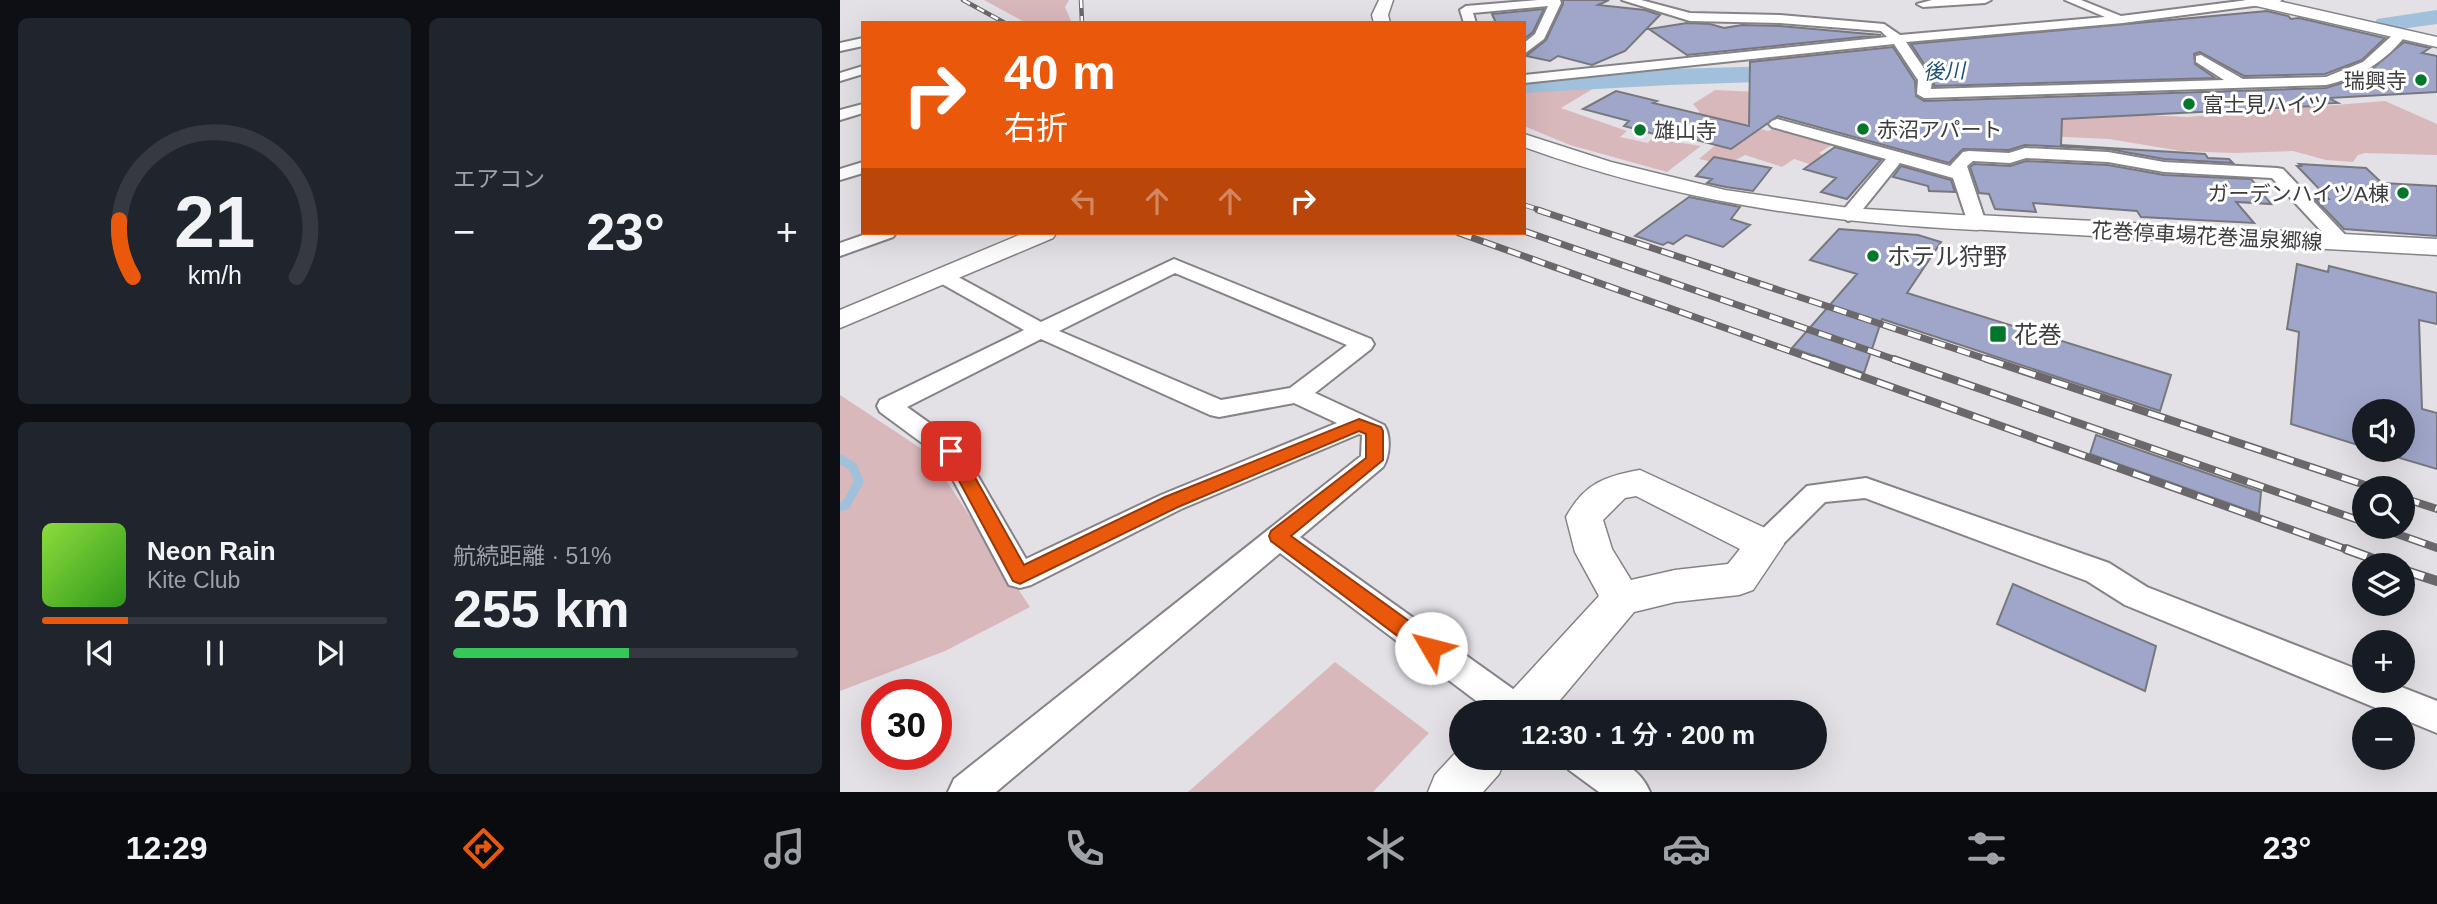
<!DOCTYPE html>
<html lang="ja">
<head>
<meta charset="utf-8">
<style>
  body { margin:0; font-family:Arial,"Noto Sans JP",sans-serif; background:#20242c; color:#f1f3f6; height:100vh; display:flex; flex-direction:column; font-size:26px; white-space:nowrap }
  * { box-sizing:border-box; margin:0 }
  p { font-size:23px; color:#9ea1a6 }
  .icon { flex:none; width:38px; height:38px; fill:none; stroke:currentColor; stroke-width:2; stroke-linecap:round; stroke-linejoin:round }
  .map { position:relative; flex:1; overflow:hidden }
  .drawer { display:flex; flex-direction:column; gap:18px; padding:18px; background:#0d0f14; width:840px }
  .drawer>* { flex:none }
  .top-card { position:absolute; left:21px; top:21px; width:665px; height:214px; border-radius:0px; box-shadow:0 7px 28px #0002; background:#ea580c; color:#fff; overflow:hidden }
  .controls { position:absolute; left:1512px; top:399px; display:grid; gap:14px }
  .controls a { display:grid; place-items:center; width:63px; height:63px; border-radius:50%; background:#171b24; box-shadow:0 7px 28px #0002; font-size:35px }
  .speed { position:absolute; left:21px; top:679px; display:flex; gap:14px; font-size:35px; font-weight:700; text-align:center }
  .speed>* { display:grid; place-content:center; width:91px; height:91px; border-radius:50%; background:#171b24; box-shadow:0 7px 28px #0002; line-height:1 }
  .speed .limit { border:10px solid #d22; background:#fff; color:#111 }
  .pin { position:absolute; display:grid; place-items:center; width:60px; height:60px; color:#fff; margin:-30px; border-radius:14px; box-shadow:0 4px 10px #0006 }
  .me { position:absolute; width:77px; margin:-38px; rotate:307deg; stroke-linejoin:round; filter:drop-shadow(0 0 5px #0008) }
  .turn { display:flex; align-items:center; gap:24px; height:147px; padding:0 28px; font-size:32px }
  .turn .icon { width:91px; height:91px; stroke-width:2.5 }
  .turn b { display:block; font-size:49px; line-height:60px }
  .lanes { display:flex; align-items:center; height:66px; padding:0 28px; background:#0003; justify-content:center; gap:35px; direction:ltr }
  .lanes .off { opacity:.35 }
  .big { font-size:52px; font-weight:600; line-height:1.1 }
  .drawer .widget { flex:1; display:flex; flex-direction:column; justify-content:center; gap:10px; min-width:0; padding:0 24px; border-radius:10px; background:#20242c }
  .drawer .dial { align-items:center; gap:0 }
  .dial svg { height:182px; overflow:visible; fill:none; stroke:#363941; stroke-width:7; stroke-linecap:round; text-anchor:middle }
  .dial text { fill:#f1f3f6; stroke:none }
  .song { display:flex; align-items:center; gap:21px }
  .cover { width:84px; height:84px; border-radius:10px; background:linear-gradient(135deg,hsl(90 70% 55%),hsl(110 70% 35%)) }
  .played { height:7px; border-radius:4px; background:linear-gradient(90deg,#ea580c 25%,#363941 25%) }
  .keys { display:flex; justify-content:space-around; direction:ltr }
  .heat { display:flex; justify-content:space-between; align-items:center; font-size:38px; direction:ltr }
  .charge { height:10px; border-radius:5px; background:linear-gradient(90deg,#34c759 51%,#363941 0) }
  .drawer .tiles { flex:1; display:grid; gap:18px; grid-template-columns:repeat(2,1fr) }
  .trip { position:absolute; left:609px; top:700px; width:378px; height:70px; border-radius:35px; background:#171b24; box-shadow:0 7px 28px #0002; font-weight:600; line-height:70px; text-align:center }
  .tab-bar { display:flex; height:112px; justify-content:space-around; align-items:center; background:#090b0e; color:#9ea1a6 }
  .tab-bar .icon { width:49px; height:49px }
  .tab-bar .current { color:#ea580c }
  .tab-bar b { font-size:32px; color:#f1f3f6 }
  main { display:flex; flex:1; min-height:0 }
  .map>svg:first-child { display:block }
  .green { fill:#d9b8bc }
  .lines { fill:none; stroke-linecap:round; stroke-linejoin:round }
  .stream { stroke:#a1c0db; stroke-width:9 }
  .river { fill:#a1c0db; fill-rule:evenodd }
  .building { fill:#9fa6c9; stroke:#77787e; stroke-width:2 }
  .minor-casing { stroke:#868388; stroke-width:4 }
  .tertiary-casing { stroke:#868388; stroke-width:3 }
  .secondary-casing { stroke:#868388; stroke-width:3 }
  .minor { fill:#fff; fill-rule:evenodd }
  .tertiary { fill:#fff; fill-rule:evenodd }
  .secondary { fill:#fff; fill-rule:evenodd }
  .rail-far4-casing { stroke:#6a686b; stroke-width:4.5 }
  .rail-far3-casing { stroke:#6a686b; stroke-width:5 }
  .rail-far2-casing { stroke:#6a686b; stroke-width:7 }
  .rail-far1-casing { stroke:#6a686b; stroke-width:8 }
  .rail-casing { stroke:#6a686b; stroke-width:10 }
  .rail-far4 { stroke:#fff; stroke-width:2.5; stroke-dasharray:8; stroke-linecap:butt }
  .rail-far3 { stroke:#fff; stroke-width:3.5; stroke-dasharray:10; stroke-linecap:butt }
  .rail-far2 { stroke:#fff; stroke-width:4.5; stroke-dasharray:13; stroke-linecap:butt }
  .rail-far1 { stroke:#fff; stroke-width:5; stroke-dasharray:17; stroke-linecap:butt }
  .rail { stroke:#fff; stroke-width:7; stroke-dasharray:22; stroke-linecap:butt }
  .route { fill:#ea580c; stroke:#983908; stroke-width:2 }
  .poi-dot { fill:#02772c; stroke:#fff; stroke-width:2.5 }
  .labels { text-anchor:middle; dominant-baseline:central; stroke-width:6; stroke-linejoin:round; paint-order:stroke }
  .far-water-label { font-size:21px; font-style:italic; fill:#1d5074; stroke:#fff }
  .far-poi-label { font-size:21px; fill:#3d3c3e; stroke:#fff; text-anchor:start }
  .far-street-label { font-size:21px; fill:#3d3c3e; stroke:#fff }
  .poi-label { font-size:24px; fill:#3d3c3e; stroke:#fff; text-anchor:start }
</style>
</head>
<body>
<main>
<section class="drawer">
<div class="tiles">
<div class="widget dial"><svg viewBox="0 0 100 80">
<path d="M14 69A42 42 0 1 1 86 69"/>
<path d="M14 69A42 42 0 0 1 8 44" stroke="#ea580c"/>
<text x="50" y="56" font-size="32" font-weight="700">21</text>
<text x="50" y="72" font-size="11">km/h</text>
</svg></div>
<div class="widget"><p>エアコン</p>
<div class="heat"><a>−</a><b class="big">23°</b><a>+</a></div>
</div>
<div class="widget">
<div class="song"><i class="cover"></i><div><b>Neon Rain</b><p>Kite Club</p></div></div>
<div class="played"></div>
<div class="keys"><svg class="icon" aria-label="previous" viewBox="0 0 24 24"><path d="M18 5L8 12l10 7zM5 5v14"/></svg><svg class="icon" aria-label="pause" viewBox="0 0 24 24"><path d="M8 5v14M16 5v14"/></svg><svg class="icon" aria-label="next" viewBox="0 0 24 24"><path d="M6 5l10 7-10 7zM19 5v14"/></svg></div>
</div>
<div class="widget"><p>航続距離 · 51%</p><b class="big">255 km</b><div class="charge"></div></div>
</div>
</section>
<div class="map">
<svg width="1597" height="792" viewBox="0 0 1597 792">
  <rect width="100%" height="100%" fill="#e3e0e6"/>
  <path class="green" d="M144,0H229L225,7L232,23H186Z
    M756,87L721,108L787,131L780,137L808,143L812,138L861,146L827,172L730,145L684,126V92L704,88Z
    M875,90L918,92L953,119L921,116L905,125L928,131L935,128L993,144L979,153L1001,163L988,170L954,159L942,167L905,155L887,165L859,159L886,136L854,127L859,111L853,104Z
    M1545,101L1597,124V155L1525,153L1518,155L1513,162L1486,160L1453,151L1394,153L1341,151L1269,139L1203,136L1202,110L1347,117Z
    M0,395L88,453L190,607L105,651L0,691Z
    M495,662L589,733L533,792H348Z"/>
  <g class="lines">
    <path class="stream" d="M0,459L12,466L19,481L6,505L0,507"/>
    <path class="river" d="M1597,10V24L1546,31L1537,29L1534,24L1537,19Z
      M1445,51L1454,53L1458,59L1454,65L1287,72L1277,70L1274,64L1277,58L1287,56Z
      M1155,60L1165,62L1169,68L1165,74L829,85L684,93V76L829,69Z"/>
  </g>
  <path class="building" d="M723,0H769L758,5L805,10L820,15L785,51L752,65L718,56L710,61L686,56L706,40L723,4Z
    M704,9L693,32L684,39V23H656L652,14Z
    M1427,11L1448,16L1451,19L1459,18L1545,38L1522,60L1485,74L1404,76L1360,52L1354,54L1355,64L1375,78L1094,86V79L1071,44Z
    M847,23L870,24L884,28L902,25L940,26L1041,35L847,55L809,29Z
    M1564,42L1590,48L1582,53L1597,56V92L1489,98L1498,103L1470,104L1475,106L1222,119L1221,145L1365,154L1368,158L1389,159L1393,163L1324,159L1268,149L1185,145L1169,150L1123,149L1109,163L938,116L891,149L822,131L814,134L784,126L789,121L743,109L776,91L817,101L813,103L909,126L910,62L1053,47L1075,81L1076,96L1084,101L1486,88L1511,80L1532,69Z
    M995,147L1041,160L1007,199L981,192L996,178L964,169Z
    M874,157L931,168L913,191L886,187L867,183L872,179L856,176Z
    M1186,161L1268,165L1324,175L1411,179L1431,204L1396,202L1414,223L1301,217L1297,211L1193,203L1196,212L1155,209L1149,194L1139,193L1130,167L1134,164L1170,166Z
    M1459,164L1526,168L1542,183L1597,186V236L1504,229L1475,199H1489L1457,166H1461Z
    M1061,166L1111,180L1115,192L1089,191L1088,186L1053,177Z
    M849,197L900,207L891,219L910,225L883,247L846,235L833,244L828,242L823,245L795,236Z
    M999,229L1078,235L1101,242L1067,293L1331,375L1320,411L1042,319L1024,373L952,348L1017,274L970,260Z
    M1457,264L1488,272L1489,266L1597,293V324L1579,320L1582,409L1597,413V469L1533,450H1563V411H1524V447L1451,424L1459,332L1447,329Z
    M1256,435L1421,492L1419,514L1250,454Z
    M1173,584L1316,646L1305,691L1157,624Z"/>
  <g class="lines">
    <defs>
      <path id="minor" d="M698,0H720L721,3L704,39L684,54V43L695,34L708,6L633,13L636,23H624L620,10L626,6Z
        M782,0H801L850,13L940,15L1044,24L1060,35L1265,17L1225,0H1241L1281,16L1408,0H1442L1436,3L1283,23L1066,42L1092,80L1091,89L1384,80L1356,62V56L1361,55L1403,79L1486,77L1523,62L1557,31L1561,30L1567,34C1545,62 1520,77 1486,85L1084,98L1077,94L1078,80L1054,44L684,83V75L1047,37L1041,31L940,23L850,21Z
        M1092,0H1151L1145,3L1083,7L1077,4Z
        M23,38V46L0,51V43Z
        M23,66V74L0,81V73Z
        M23,104V113L0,120V110Z
        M937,119L1110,166L1123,152L1129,151L1169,153L1185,148L1268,152L1324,162L1437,168L1443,169L1513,243L1503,249L1496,247L1432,178L1324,172L1268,162L1186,158L1170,163L1133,161L1127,166L1146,223L1144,227L1137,229L1128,223L1113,178L1060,163L1015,219L1008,221L999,215L1046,159L932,127L929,124L932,121Z
        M23,162V173L0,180V169Z
        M29,233H56L53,237L0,256V243Z
        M334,259L531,339L534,344L531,349L475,393L544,425C551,435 550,456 543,467L460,537L690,701L695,712H651L440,553L156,792H108L114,779L521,456L522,435L519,434L341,509L191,585L180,588L169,585L101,457L40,412L37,406L40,400L184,330L95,280L92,276L95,272H109L201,322ZM335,273L507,345L450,388L381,400L219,331ZM201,339L370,415L379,417L454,403L497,423L321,495L186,559L120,445L67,407Z
        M1026,478L1269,563L1307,587L1524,672V681H1546L1597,701V733L1285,605L1247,581L1025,498L985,502L935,552L925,555L915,552L910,544L915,536L967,486Z
        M724,758C758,756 794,755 810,792H759L729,770Z"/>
      <path id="tertiary" d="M539,0H553L548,15L550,23H534L532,15Z
        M684,134L771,162L885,190L1009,208L1137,216L1146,218L1149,223L1146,228L1137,230C981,223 831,200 684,147Z
        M184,233H216L213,238L0,328V310Z
        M800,470L938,534L944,544L913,590L899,595L835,602L794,612L710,712H660L666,697L759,596L735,552L726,517C744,484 765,476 800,470ZM796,496L900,549L888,564L835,570L791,580L772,549L763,520L785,498Z
        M621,747V758H665L659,774L643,792H588L595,775Z"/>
      <path id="secondary" d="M1404,0H1434L1597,37V47L1412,5Z
        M1137,215L1597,239V255L1128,229L1124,223L1128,217Z"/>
    </defs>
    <use href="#minor" class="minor-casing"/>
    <use href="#tertiary" class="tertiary-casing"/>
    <use href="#secondary" class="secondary-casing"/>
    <use href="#minor" class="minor"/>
    <use href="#tertiary" class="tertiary"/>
    <use href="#secondary" class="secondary"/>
    <defs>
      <path id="rail-far4" d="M123,0L165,23
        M241,0L242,23"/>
      <path id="rail-far3" d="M684,205L703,211"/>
      <path id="rail-far2" d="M698,210L1152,361
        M684,231L1059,361
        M619,233L978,361"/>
      <path id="rail-far1" d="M973,359L1511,551
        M1054,359L1524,522
        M1147,359L1534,488
        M1563,498L1597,509
        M1537,527L1597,548"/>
      <path id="rail" d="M1506,549L1550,565
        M1563,570L1597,581"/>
    </defs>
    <use href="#rail-far4" class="rail-far4-casing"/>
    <use href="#rail-far3" class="rail-far3-casing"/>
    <use href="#rail-far2" class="rail-far2-casing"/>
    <use href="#rail-far1" class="rail-far1-casing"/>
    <use href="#rail" class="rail-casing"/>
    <use href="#rail-far4" class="rail-far4"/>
    <use href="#rail-far3" class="rail-far3"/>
    <use href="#rail-far2" class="rail-far2"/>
    <use href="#rail-far1" class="rail-far1"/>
    <use href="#rail" class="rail"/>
  </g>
  <path class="route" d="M519,419L541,427L543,431V460L451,536L598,642L601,648L598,655L591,657L583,655L431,541L429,536L431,531L526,458V434L519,431L338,507L180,584L173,581L103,451L105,447H118L184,565L325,497Z"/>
  <g class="poi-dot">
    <circle cx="1581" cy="80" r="7"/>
    <circle cx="1349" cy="104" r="7"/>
    <circle cx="1023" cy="129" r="7"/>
    <circle cx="800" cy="130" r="7"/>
    <circle cx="1563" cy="193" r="7"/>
    <circle cx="1033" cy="256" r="7"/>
    <rect x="1149" y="325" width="18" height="18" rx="3.5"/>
  </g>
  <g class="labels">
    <g class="far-water-label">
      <text transform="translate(1104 71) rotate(-2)">後川</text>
    </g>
    <g class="far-poi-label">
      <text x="1567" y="80" text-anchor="end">瑞興寺</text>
      <text x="1363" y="104">富士見ハイツ</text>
      <text x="1037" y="129">赤沼アパート</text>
      <text x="814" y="130">雄山寺</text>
      <text x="1549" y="193" text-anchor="end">ガーデンハイツA棟</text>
    </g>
    <g class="far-street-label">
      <text transform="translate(1367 236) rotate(3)">花巻停車場花巻温泉郷線</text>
    </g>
    <g class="poi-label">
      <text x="1047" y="256">ホテル狩野</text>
      <text x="1174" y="334">花巻</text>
    </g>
  </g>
</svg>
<div class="controls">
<a><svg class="icon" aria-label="sound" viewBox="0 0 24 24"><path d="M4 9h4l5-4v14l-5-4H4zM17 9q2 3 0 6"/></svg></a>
<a><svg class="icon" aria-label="search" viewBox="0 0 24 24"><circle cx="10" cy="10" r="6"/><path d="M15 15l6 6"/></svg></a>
<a><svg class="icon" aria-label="layers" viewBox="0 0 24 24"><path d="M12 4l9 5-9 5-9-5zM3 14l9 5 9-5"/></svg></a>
<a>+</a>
<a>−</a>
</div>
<div class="speed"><div class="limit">30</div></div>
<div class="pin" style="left:111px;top:451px;background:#d93025"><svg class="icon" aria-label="arrive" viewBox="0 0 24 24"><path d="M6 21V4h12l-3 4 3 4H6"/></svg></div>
<svg class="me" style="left:591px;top:648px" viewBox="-20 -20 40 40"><circle r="19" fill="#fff"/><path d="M0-13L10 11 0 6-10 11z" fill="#ea580c"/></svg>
<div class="trip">12:30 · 1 分 · 200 m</div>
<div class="top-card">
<div class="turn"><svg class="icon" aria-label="right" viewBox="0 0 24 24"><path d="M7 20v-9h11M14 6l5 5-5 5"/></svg><div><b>40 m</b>右折</div></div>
<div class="lanes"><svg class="icon off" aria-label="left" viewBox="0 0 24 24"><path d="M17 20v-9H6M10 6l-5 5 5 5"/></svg><svg class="icon off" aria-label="ahead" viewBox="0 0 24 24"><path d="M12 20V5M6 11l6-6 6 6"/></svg><svg class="icon off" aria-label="ahead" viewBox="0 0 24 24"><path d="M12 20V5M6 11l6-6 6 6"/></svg><svg class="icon" aria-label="right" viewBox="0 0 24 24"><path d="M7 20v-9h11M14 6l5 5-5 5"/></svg></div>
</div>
</div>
</main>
<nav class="tab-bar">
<b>12:29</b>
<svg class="icon current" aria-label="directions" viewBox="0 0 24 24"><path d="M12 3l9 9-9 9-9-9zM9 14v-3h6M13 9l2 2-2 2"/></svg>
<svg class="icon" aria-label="music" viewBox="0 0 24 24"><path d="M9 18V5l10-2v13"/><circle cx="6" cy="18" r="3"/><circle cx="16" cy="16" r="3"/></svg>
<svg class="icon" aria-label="phone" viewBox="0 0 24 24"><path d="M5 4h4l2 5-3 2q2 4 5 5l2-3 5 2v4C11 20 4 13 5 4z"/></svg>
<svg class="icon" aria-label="climate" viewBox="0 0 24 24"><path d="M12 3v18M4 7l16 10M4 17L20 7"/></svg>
<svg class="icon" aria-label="car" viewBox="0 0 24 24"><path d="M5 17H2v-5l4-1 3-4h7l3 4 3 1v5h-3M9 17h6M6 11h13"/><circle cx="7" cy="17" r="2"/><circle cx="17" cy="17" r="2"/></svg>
<svg class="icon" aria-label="filters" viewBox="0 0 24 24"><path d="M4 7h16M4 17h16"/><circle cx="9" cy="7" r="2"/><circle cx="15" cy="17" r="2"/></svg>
<b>23°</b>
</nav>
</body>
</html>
